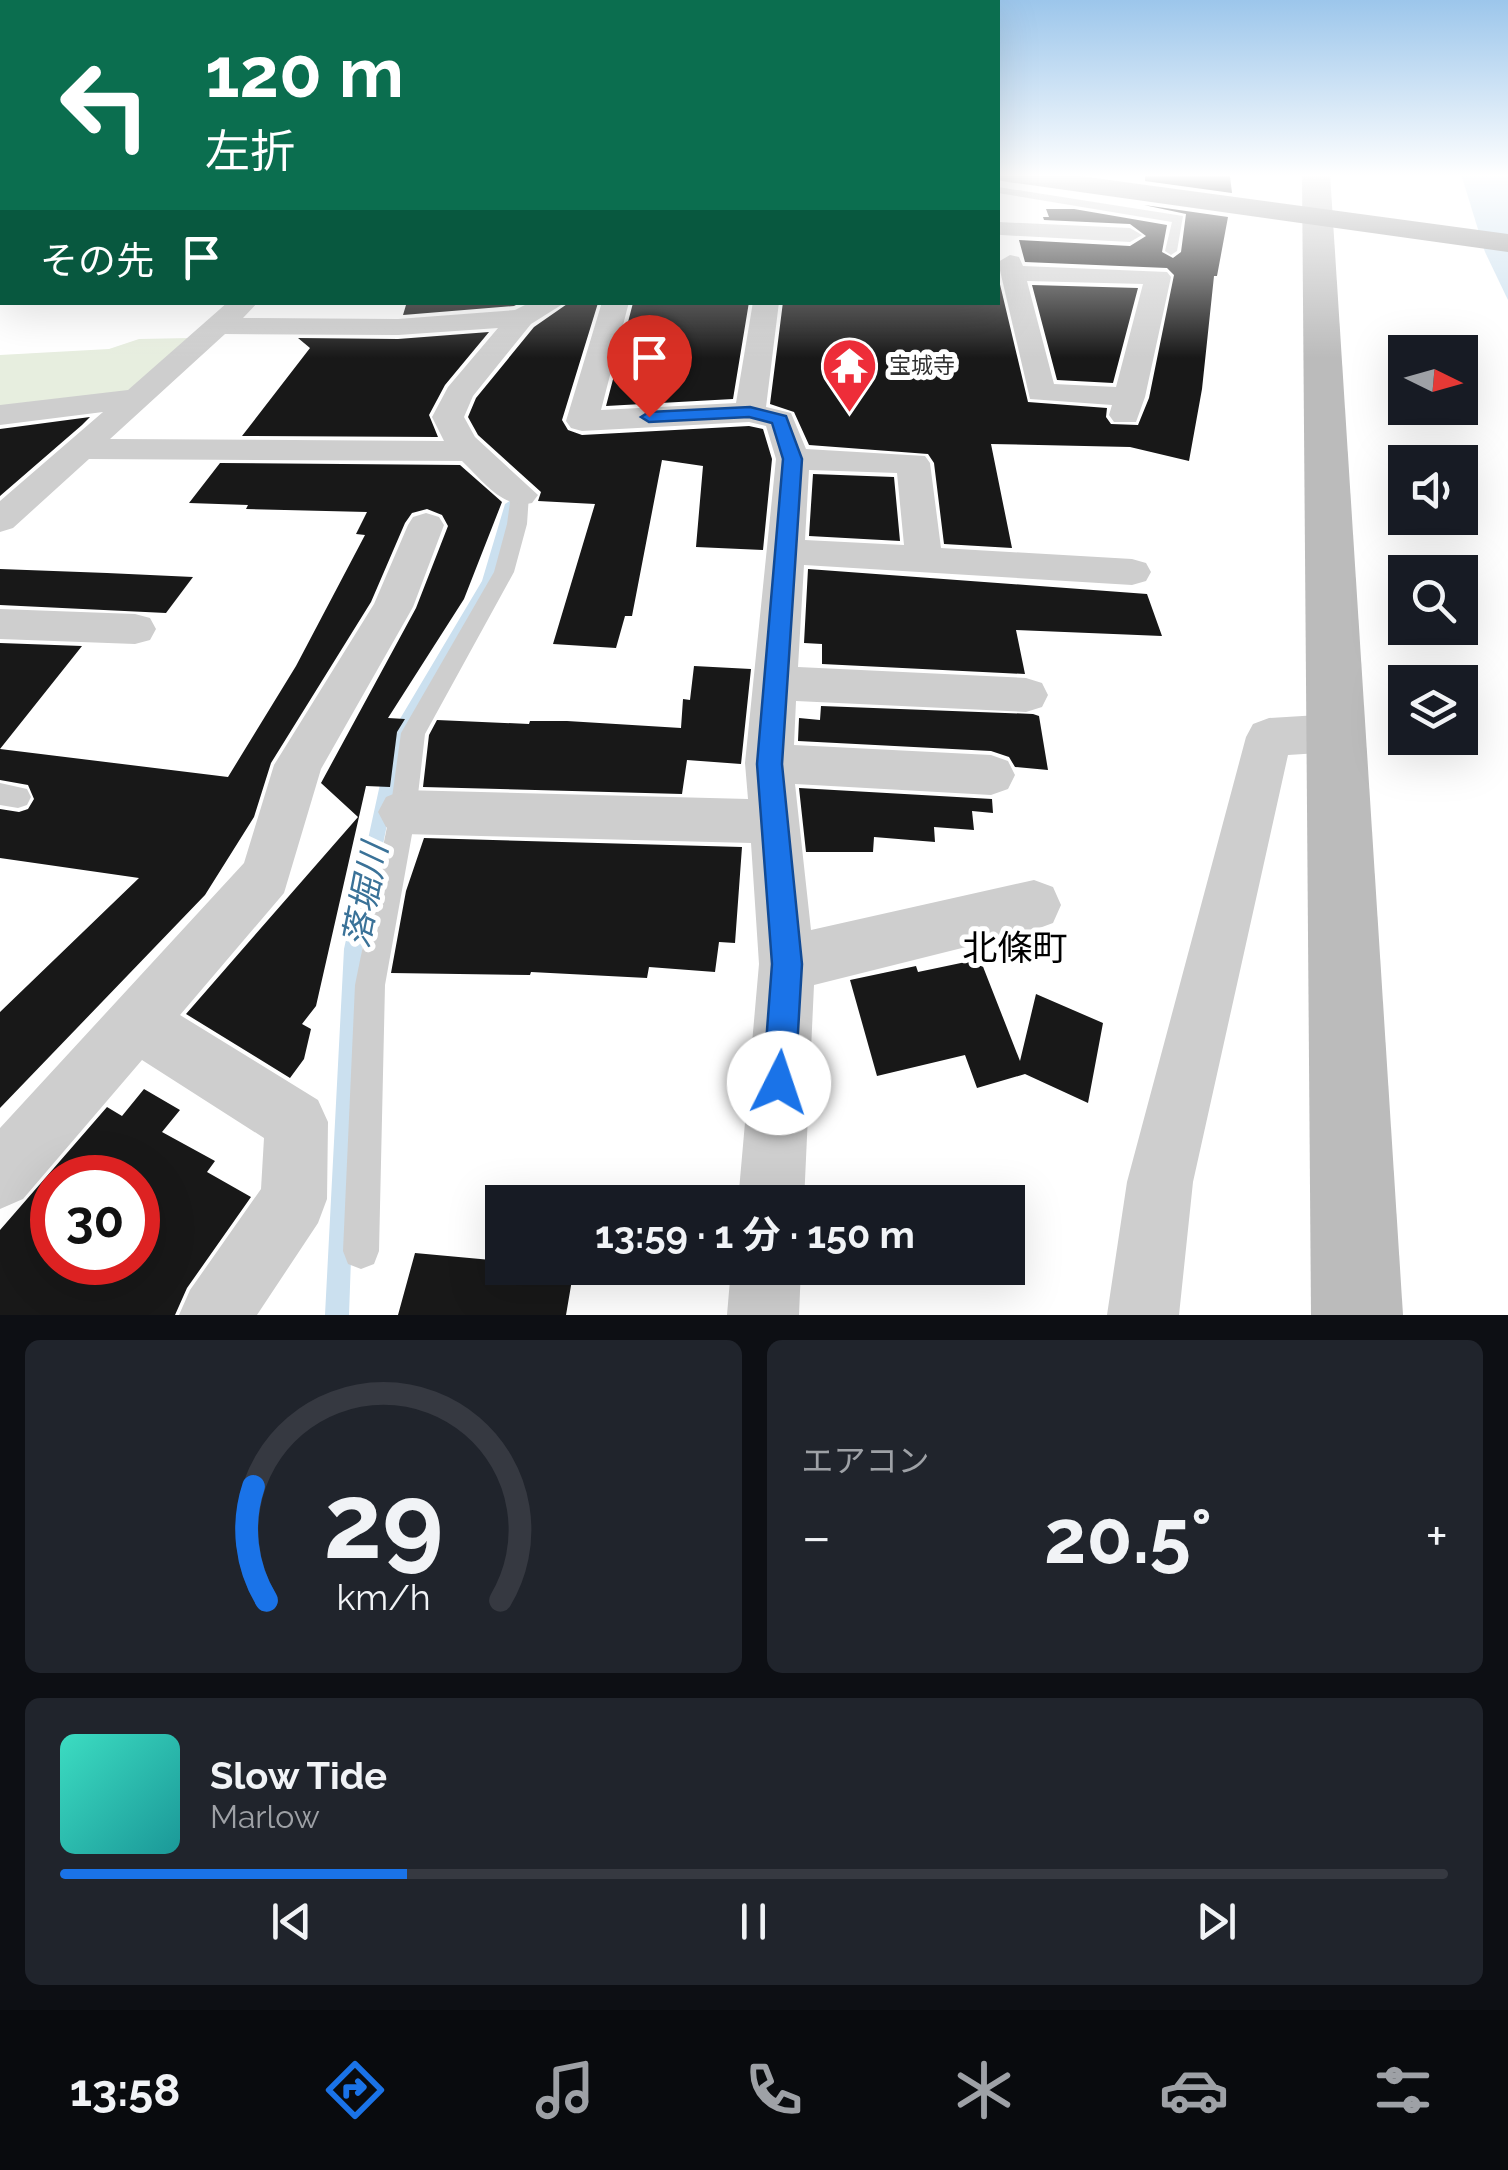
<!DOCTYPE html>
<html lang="ja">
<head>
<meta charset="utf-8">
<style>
  body { margin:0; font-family:Raleway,"Noto Sans JP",sans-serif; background:#20242c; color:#f1f3f6; height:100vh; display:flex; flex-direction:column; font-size:38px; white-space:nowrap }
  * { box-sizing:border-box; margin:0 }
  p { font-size:32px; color:#9ea1a6 }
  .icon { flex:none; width:55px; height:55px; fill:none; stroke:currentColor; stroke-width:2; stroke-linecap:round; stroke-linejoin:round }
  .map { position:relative; height:1315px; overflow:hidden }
  .drawer { display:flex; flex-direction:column; gap:25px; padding:25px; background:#0d0f14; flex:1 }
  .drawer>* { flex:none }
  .guide { position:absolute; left:0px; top:0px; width:1000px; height:305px; box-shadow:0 10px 40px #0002; background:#0b6e4f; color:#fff; overflow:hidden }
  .needle { width:65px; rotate:95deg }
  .buttons { position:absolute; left:1388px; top:335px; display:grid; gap:20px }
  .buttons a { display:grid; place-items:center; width:90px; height:90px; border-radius:0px; background:#171b24; box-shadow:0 10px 40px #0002; font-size:50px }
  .speed { position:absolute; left:30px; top:1155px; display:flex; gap:20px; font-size:50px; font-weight:700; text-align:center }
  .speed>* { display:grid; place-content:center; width:130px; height:130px; border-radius:50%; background:#171b24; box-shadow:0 10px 40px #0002; line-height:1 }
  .speed .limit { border:15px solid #d22; background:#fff; color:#111 }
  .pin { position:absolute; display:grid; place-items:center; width:85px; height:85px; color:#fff; margin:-102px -42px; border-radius:50% 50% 50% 0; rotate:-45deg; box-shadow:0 0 10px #0007 }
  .pin .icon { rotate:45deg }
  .me { position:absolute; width:110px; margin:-55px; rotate:4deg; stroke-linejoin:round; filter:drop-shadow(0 0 8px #0008) }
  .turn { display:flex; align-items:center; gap:35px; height:210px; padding:0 40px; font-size:45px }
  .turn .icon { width:130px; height:130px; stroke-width:2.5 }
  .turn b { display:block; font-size:70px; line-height:85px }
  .then { display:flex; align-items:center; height:95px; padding:0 40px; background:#0003; gap:20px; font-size:38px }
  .big { font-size:75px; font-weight:700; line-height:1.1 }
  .drawer .widget { flex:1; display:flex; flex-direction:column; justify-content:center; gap:15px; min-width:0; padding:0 35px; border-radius:15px; background:#20242c }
  .drawer .dial { align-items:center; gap:0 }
  .dial svg { height:260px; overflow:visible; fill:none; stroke:#363941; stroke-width:7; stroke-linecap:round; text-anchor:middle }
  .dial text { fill:#f1f3f6; stroke:none }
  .song { display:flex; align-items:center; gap:30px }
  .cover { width:120px; height:120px; border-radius:15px; background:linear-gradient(135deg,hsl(170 70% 55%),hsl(180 70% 35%)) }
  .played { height:10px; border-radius:5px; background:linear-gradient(90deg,#1a73e8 25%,#363941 25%) }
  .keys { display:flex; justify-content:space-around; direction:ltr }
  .heat { display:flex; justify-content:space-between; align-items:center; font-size:55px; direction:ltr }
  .drawer .tiles { flex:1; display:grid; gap:25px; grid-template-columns:1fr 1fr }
  .widget:last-child { grid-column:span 2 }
  .trip { position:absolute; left:485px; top:1185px; width:540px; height:100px; border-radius:0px; background:#171b24; box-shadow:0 10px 40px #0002; font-weight:700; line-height:100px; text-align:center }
  .dock { display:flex; height:160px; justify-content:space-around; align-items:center; background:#090b0e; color:#9ea1a6 }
  .dock .icon { width:70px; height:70px }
  .dock .on { color:#1a73e8 }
  .dock b { font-size:45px; color:#f1f3f6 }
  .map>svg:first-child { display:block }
  .green { fill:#e7eedf }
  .water { fill:#cbe0ef }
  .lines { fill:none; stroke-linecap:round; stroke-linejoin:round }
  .stream { fill:#cbe0ef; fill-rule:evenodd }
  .building { fill:#181818; fill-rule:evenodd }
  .lane { fill:#cecece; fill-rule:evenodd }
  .street { fill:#cecece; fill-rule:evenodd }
  .secondary { fill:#bbb; fill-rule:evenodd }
  .highway { fill:#989898; fill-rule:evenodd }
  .route { fill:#1a73e8; stroke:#114b97; stroke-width:2.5 }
  .labels { text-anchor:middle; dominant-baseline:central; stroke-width:10; stroke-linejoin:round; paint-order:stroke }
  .far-poi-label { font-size:22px; fill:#313131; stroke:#fff; text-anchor:start }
  .near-water-label { font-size:35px; font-style:italic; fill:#3a7298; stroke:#fff }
  .near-neighbourhood-label { font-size:35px; fill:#000; stroke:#fff }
</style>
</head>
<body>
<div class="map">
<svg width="1508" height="1315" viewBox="0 0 1508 1315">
  <rect width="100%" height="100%" fill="#fff"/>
  <path class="green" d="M190,338L131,391L0,407V355L109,349L139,339Z"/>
  <path class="water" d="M1461,174H1508V300L1485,252Z"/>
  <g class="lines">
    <path class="stream" d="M511,500L517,504L494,581L405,735L362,949L349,1315H325L344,949L391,734L482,581L505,504Z"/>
  </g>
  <path class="building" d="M1145,174L1230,176L1232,193L1145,181Z
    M1144,205L1228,217L1217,276H1214L1202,389L1189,461L1130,447L991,444L1012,548L944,544L934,463L928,454L809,445L794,412L770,404L783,302H998V276L1028,402L1107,408L1106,417L1111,424L1138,425L1149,398L1174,275L1167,268L1025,262L1019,240L1130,246L1146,236L1130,224L1044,220L1043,217H1049L1046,209H1074L1167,225L1162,252L1173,258L1181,252L1186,214Z
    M1032,285L1138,288L1113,383L1057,380Z
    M444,302H522L514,306L403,315L406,305Z
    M570,302L598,303L562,420L568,430L582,435L749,426L763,429L772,459L763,550L696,547L703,466L662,460L632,616H625L616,648L553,644L595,504L538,501L541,492L478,435L468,417L476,398L534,327Z
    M645,302H749L733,399L606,406L633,303Z
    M489,332L445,385L429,415L438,437L242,436L310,348L298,338L398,339Z
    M90,417L82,425L0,496V429Z
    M220,463L460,465L502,502L464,599L388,718L405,719L397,732L390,787L366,786L316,1006L302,1024L311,1029L304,1059L290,1078L186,1014L358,817L321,783L416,608L448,526L442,515L427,509L412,513L405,523L371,602L271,763L254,817L205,895L0,1108V1012L139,878L0,858V809L19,812L28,809L34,799L28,785L0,780V643L82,646L0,749L228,777L296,666L365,535L356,534L367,512L246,509L248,505L189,503Z
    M813,474L894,477L900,541L809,536Z
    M0,569L107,573L193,577L166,613L0,605Z
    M808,569L1147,594L1162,636L1016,630L1025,674L822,664V644L804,643Z
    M694,666L751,669L741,764L687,760L682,794L423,787L429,735L437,720L529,724L530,721H567L681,728L683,699L690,700Z
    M821,706L1033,714L1039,716L1048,770L1015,767L1009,757L991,751L798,741L799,718L820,720Z
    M799,788L992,799L993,813L972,811L974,830L934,827L935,842L874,837L873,852H806Z
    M424,838L742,847L735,943L719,942L715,972L649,967L647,978L531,972L530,975L391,973L406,891Z
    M980,959L1020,1061L1036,994L1103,1023L1088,1103L1025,1074L977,1088L965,1055L877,1076L850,980L916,966L918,972Z
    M144,1089L180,1110L162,1132L215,1161L207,1172L251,1197L187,1288L175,1315H0V1230L107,1107L122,1116ZM52,1178H138V1262H52Z
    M415,1253L502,1261V1268H574L566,1315H398Z"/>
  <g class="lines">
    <path class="lane" d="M998,187L1183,216L1177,251L1171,255L1165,251L1172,222L998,193Z
      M0,215H2V223H0Z
      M520,489L529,495L527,524L514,572L425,734L416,812L385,985L379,1251L374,1264L361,1269L348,1264L343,1251L355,985L390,812L401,733L494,572L507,524L511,495Z
      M0,783L27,789L31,797L27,805L18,808L0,805Z"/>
    <path class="street" d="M998,222L1130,228L1142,235L1130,242L1001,235L998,234Z
      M1010,255L1019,257L1023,266L1167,272L1171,277L1145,397L1136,422H1114L1109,415L1112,405L1030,399L998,262ZM1027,281L1143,284L1116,387L1054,384Z
      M228,302H258L243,318L398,319L515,310L531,302H566L531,324L473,396L464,417L475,437L538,495L532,503C503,510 482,480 462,461L89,459L13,528L0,532V501L103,412L0,425V405L128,390ZM498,328L448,387L432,417L444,441L110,439L225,334L398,335Z
      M602,302H629L601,410L736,403L753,302H779L766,407L791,413L806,449L925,456L930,463L941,548L1132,559L1146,563L1151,572L1146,581L1132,585L804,565L798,667L1026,678L1042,683L1048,695L1042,707L1026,712L796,701L794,745L991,755L1008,761L1015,775L1008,789L991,795L795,784L811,930L1034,880L1053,887L1061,905L1053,923L1034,930L814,985L804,1202H738L759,964L751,843L403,834L386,827L378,812L386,797L403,790L748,799L745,763L776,459L766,426L749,422L582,431L571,428L566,421ZM809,470L897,473L904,545L805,540Z
      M426,513L439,517L444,525L413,607L321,769L284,893L180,1015L318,1100L328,1122L327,1199L318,1223L257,1315H179L190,1290L261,1189L264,1138L142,1060L23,1199L0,1209V1128L244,863L274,765L374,604L408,525L413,517Z
      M0,609L135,614L150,618L156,629L150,640L135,644L0,639Z
      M1335,714L1351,720L1358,733L1351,746L1335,752L1288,755L1193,1182L1179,1315H1107L1127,1182L1246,737L1253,724L1269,718Z
      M731,1268H801L799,1315H727Z"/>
    <path class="secondary" d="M1302,174H1330L1403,1315H1311Z"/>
    <path class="highway" d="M998,174H1065L1508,234V252L1008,182L998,180Z"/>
  </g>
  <linearGradient id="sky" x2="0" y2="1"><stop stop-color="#9cc6eb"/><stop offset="0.49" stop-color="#fff"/><stop offset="1" stop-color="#fff" stop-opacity="0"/></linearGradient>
  <rect width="1508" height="358" fill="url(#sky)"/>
  <path class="route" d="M750,407L786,416L802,459L782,764L802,964L795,1083L791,1095L779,1100L767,1095L763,1083L772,964L757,764L783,459L772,423L749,417L649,422L641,417L649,412Z"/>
  <defs>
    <symbol id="temple-pin" viewBox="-11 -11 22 30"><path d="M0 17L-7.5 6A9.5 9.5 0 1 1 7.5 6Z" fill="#ee2d39" stroke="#fff"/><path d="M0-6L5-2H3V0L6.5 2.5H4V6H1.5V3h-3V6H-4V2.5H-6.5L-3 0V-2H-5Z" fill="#fff"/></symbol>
  </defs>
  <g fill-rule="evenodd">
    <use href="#temple-pin" x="818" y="334" width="63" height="86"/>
  </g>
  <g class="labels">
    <g class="far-poi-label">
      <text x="889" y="365">宝城寺</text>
    </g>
    <g class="near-water-label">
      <text transform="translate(365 895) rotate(-79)">落堀川</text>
    </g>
    <g class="near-neighbourhood-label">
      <text x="1015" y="947">北條町</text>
    </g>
  </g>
</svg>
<div class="buttons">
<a><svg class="needle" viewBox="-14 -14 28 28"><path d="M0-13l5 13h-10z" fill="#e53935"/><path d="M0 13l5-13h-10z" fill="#9ea1a6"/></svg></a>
<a><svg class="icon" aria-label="sound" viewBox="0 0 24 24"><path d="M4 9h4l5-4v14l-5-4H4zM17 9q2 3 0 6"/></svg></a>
<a><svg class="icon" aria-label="search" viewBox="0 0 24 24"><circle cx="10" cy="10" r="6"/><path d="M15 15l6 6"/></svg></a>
<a><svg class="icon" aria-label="layers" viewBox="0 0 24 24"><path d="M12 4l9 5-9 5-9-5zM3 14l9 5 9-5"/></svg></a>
</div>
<div class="speed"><div class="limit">30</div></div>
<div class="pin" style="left:649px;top:417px;background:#d93025"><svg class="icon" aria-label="arrive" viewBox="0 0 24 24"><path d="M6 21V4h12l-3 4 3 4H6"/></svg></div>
<svg class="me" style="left:779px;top:1083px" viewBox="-20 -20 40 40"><circle r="19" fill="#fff"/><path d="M0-13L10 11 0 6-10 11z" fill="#1a73e8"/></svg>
<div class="trip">13:59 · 1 分 · 150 m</div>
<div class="guide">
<div class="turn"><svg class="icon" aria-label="left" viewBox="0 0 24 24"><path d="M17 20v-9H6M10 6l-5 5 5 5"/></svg><div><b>120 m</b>左折</div></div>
<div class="then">その先<svg class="icon" aria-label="arrive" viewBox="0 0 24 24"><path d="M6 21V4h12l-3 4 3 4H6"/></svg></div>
</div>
</div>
<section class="drawer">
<div class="tiles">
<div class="widget dial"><svg viewBox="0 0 100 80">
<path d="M14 69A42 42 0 1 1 86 69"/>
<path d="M14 69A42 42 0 0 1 10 34" stroke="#1a73e8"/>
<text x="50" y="56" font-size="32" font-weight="700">29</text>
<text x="50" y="72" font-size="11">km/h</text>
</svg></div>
<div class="widget"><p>エアコン</p>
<div class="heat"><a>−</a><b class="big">20.5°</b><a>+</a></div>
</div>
<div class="widget">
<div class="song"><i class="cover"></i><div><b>Slow Tide</b><p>Marlow</p></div></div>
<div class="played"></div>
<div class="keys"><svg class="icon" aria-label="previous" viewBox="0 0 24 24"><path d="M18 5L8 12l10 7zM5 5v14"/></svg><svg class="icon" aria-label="pause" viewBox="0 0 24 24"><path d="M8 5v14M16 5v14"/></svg><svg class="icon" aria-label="next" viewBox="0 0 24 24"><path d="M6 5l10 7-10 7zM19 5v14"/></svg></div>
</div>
</div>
</section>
<nav class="dock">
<b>13:58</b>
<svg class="icon on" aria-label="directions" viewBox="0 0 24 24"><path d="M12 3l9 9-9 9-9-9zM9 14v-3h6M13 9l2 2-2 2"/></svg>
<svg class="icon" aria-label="music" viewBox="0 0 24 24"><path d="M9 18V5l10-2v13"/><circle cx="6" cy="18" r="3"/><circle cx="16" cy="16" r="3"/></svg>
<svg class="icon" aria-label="phone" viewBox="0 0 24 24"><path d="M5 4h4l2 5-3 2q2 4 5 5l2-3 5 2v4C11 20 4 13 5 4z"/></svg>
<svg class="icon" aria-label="climate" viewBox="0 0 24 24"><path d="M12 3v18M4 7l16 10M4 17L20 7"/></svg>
<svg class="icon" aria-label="car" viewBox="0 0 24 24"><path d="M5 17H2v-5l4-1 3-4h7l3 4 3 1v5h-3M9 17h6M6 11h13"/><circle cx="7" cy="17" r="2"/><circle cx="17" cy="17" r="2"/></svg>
<svg class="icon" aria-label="filters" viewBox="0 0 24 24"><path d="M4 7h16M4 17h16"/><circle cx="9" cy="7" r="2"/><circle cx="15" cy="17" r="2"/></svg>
</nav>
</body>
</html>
